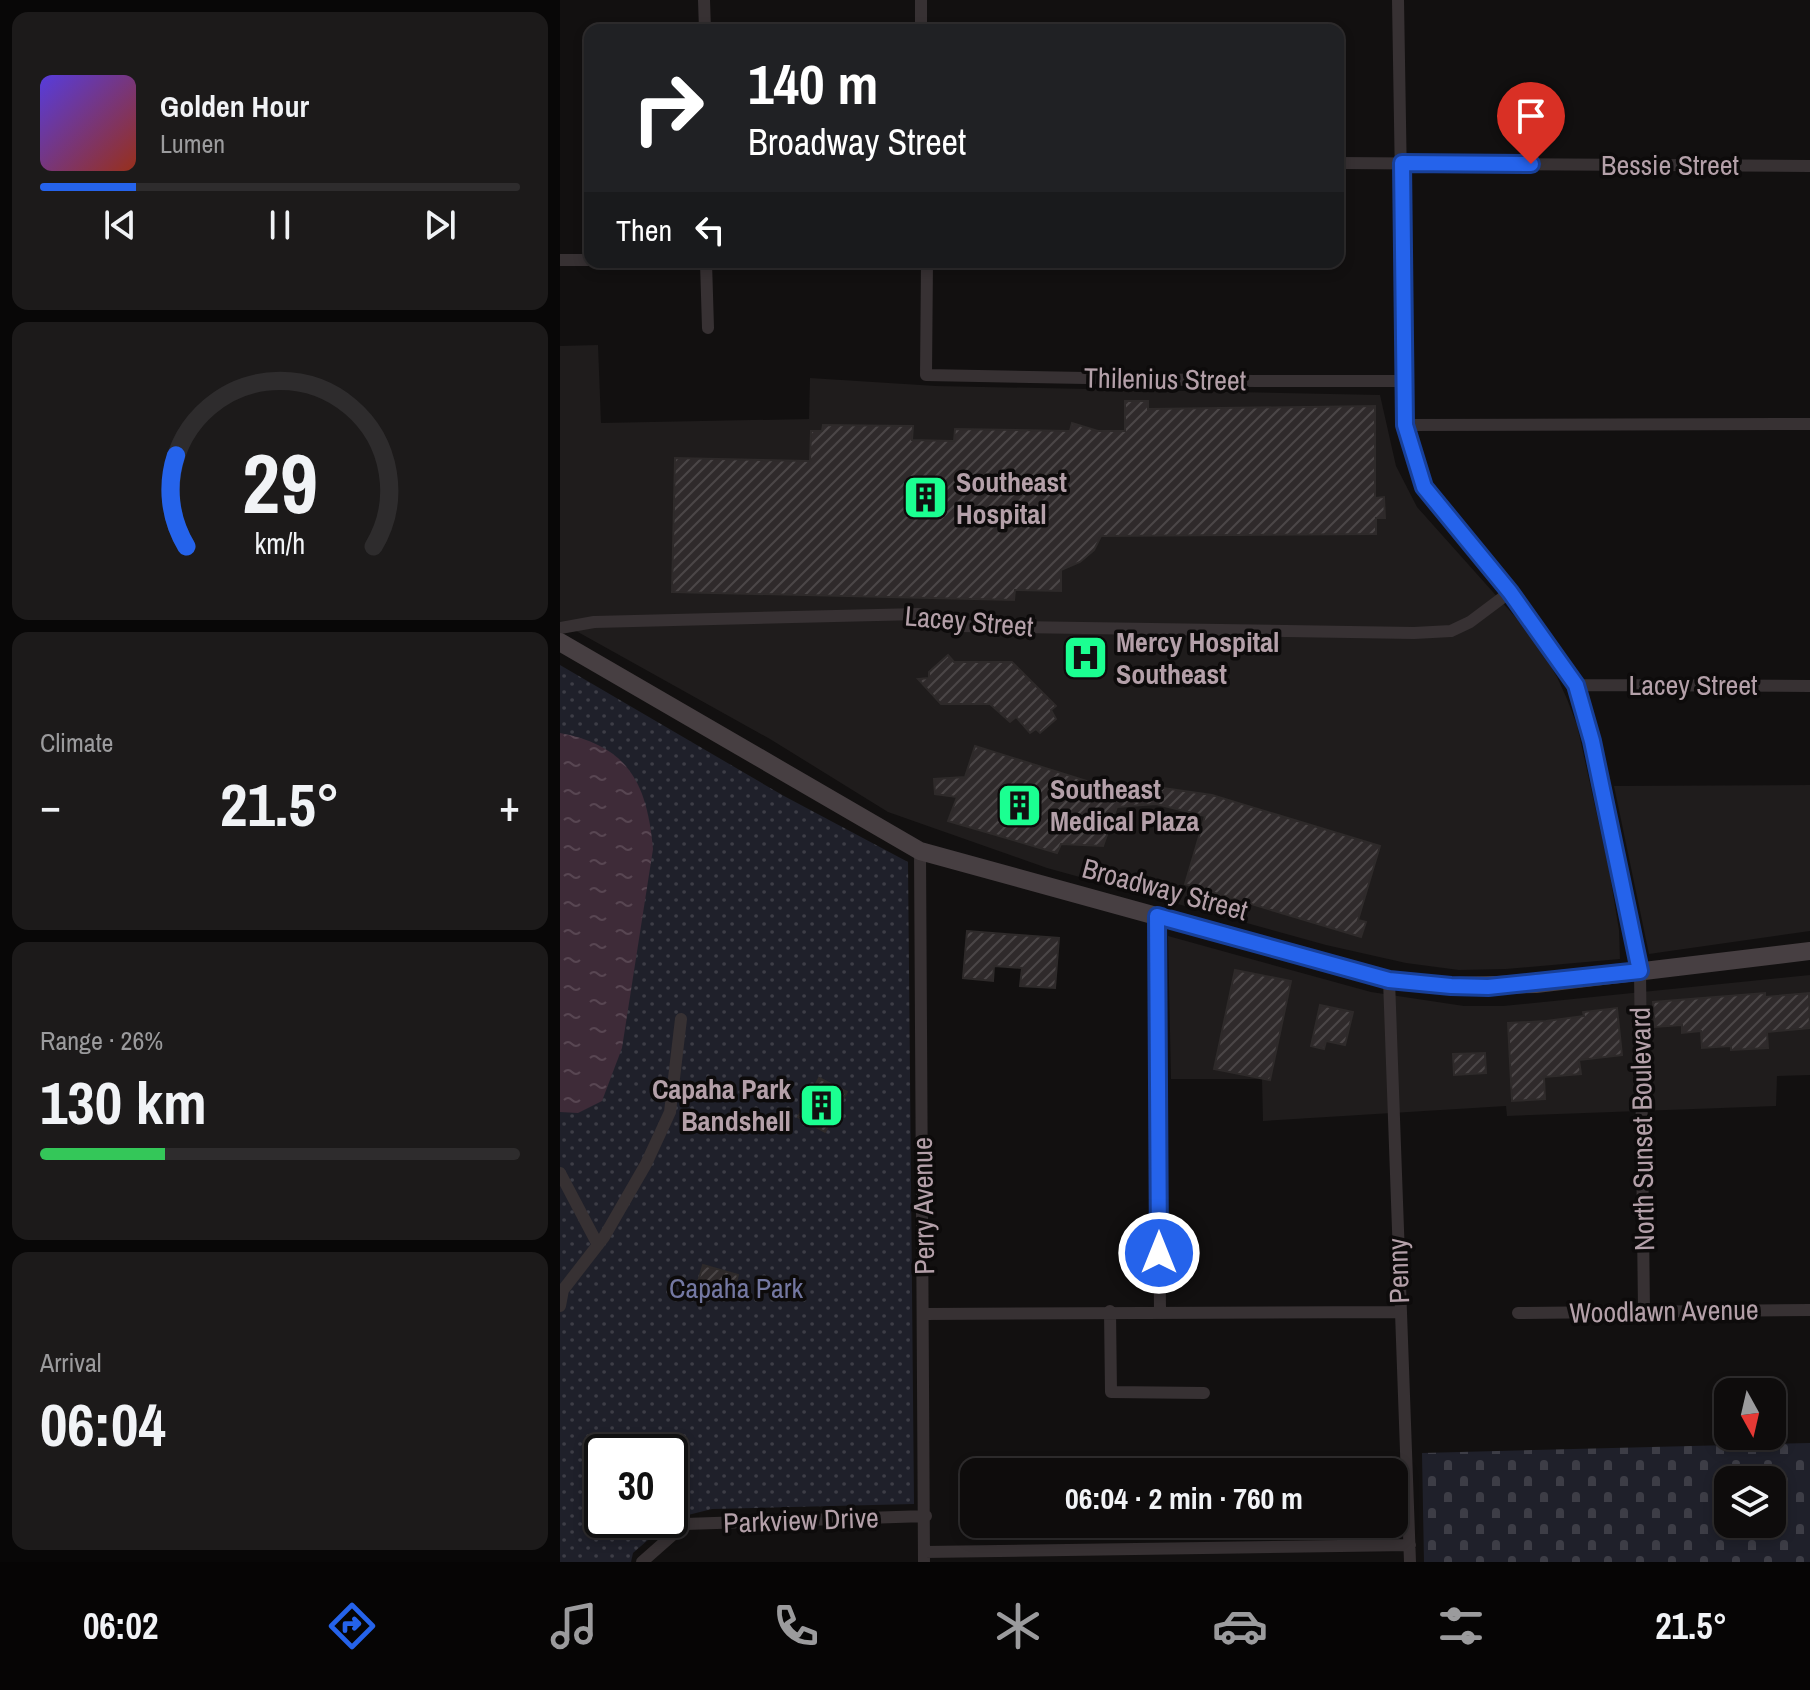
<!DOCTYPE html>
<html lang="en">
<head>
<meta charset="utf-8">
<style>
  body { margin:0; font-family:"Archivo Narrow",sans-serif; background:#1c1a1a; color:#f1f3f6; height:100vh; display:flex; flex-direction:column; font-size:30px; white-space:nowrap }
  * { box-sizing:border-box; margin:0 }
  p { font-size:26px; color:#9b9b9d }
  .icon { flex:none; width:44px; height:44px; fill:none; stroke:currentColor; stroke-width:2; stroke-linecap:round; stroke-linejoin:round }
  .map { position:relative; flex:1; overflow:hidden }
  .side { display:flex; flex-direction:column; gap:12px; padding:12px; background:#080707; width:560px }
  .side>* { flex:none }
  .top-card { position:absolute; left:24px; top:24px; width:760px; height:244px; border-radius:16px; box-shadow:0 4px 12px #0003,0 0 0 2px #2e2c2d; background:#202124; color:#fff; overflow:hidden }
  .needle { width:52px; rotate:172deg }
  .controls { position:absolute; left:1154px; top:1378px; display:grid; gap:16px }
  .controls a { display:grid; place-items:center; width:72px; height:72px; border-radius:16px; background:#0e0c0c; box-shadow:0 4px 12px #0003,0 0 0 2px #2e2c2d; font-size:40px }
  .speed { position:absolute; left:24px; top:1434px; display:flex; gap:16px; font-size:40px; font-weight:700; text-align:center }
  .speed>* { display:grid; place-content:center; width:104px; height:104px; border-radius:50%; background:#0e0c0c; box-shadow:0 4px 12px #0003,0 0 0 2px #2e2c2d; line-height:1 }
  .speed .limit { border:4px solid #111; border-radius:12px; background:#fff; color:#111 }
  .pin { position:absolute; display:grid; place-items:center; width:68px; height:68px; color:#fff; margin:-82px -34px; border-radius:50% 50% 50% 0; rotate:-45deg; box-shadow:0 0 8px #0007 }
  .pin .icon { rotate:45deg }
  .me { position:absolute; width:88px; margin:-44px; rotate:0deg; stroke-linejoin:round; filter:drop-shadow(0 0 6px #0008) }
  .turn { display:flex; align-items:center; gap:28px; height:168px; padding:0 32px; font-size:36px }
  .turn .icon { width:104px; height:104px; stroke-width:2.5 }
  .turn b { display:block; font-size:56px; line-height:68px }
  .then { display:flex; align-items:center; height:76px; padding:0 32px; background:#0003; gap:16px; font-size:30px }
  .big { font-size:60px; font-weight:700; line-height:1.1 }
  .side .widget { flex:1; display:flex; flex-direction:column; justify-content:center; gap:12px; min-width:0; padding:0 28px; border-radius:16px; background:#1c1a1a }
  .side .dial { align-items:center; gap:0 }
  .dial svg { height:208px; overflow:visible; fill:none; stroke:#2e2c2d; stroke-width:7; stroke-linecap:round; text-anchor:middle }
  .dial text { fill:#f1f3f6; stroke:none }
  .song { display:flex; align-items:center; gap:24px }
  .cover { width:96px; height:96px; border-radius:12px; background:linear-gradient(135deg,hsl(250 70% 55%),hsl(10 70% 35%)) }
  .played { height:8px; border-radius:4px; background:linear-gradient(90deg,#2563eb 20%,#2e2c2d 20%) }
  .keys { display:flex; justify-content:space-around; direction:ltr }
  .heat { display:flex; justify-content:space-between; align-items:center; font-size:44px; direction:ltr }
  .charge { height:12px; border-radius:6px; background:linear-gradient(90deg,#34c759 26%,#2e2c2d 0) }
  .trip { position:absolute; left:400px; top:1458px; width:448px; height:80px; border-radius:16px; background:#0e0c0c; box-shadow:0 4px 12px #0003,0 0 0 2px #2e2c2d; font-weight:700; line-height:80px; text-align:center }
  .dock { display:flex; height:128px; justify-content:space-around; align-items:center; background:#060505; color:#9b9b9d }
  .dock .icon { width:56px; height:56px }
  .dock .selected { color:#2563eb }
  .dock b { font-size:36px; color:#f1f3f6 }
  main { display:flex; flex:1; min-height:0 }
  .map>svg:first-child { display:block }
  .built { fill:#1f1c1c }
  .cemetery { fill:url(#cemetery-stones); fill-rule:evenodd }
  .park { fill:url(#park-dots); fill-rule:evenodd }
  .water { fill:url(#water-ripples) }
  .building { fill:url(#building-hatch); stroke:#2e2a2a; stroke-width:2 }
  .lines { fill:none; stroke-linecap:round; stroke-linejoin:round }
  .street { stroke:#373133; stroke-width:12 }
  .secondary { stroke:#473f42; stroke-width:18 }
  .route-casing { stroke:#184099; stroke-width:20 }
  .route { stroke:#2563eb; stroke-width:14 }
  .labels { text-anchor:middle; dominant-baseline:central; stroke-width:7; stroke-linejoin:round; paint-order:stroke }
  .street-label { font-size:28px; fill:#b4a0a9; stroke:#0d0b0b }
  .poi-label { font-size:28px; font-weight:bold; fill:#b4a0a9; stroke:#0d0b0b; text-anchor:start }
  .park-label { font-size:28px; fill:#7478a2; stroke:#0d0b0b }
</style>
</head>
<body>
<main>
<section class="side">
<div class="widget">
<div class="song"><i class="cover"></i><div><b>Golden Hour</b><p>Lumen</p></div></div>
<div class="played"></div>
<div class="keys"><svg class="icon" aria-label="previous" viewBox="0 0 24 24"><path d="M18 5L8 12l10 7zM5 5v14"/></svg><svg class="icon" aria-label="pause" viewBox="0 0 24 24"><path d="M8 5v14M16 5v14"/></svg><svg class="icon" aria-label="next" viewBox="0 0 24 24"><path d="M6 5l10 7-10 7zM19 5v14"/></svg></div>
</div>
<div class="widget dial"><svg viewBox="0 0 100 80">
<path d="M14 69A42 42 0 1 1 86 69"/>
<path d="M14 69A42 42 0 0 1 10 34" stroke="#2563eb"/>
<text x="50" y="56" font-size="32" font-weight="700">29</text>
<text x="50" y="72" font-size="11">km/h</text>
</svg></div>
<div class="widget"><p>Climate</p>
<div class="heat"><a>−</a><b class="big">21.5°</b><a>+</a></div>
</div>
<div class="widget"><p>Range · 26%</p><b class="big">130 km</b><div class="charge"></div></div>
<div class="widget"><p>Arrival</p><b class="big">06:04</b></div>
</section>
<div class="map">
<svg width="1250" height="1562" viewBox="0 0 1250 1562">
  <defs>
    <pattern id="cemetery-stones" width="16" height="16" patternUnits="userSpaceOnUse" patternTransform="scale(2)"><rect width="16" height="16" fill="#1f202a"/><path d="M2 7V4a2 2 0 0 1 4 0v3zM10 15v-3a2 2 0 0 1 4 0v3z" fill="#3d3d46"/></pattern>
    <pattern id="park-dots" width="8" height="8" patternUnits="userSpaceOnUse" patternTransform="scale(2)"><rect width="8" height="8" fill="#1f202a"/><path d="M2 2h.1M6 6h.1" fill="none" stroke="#3d3d46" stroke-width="1.8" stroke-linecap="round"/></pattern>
    <pattern id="water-ripples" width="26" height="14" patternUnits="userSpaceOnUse" patternTransform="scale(2)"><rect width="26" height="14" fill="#3e2b38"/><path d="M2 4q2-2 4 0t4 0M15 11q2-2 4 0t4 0" fill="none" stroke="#584652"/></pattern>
    <pattern id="building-hatch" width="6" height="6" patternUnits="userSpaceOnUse" patternTransform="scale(2)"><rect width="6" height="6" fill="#2f2a2b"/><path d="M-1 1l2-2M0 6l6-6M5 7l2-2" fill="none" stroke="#4b4647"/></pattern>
  </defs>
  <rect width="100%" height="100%" fill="#121010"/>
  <path class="built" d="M38,345L41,423L249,419L250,378L376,386L820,395L836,466L857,507L975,639L997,677L1007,699L1017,725L1049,869L1059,930L1060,959L946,969L899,970L846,963L766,945L487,868L328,812L210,739L0,622V346Z
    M1250,785V931L1089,954L1054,786Z
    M608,936L811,992L904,1006H943L1250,975V1075L1217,1076L1216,1106L947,1116L946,1106L703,1121L702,1079H611Z"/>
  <path class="cemetery" d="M1250,1443V1562H864L862,1453ZM1168,1480H1212V1524H1168Z"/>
  <path class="park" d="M0,665L224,796L348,862L354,1504L152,1509L112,1519L73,1553L71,1562H0ZM42,1452H110V1520H42Z"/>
  <path class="water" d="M0,733C69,746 87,784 93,849L62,1048L42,1101L18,1113L0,1112Z"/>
  <path class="building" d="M565,401H588V409L815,406V498L824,497L825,518H816V534L541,536L534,550L520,562L501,570V591L455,590L454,600L112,592L115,458L250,461L251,431H262L263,425L353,426L352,440L394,441L395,429L510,431L512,423L538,431H565Z
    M388,655L394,662H452L496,706L491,710L496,719L480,733L476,729L470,733L456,717L450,722L430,704H381L358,679L369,678V672Z
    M415,746L533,783L603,788L652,795L820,846L798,920L806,922L801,937L625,884L645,816L596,804L557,807L543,846L501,844L497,853L388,821L397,797L375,794L374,779L405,777Z
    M407,931L499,938L495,988L460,986L462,968L434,966L433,981L403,978Z
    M675,970L731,981L710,1080L654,1069Z
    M1205,993V997L1249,993L1250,1028L1207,1032L1208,1048L1171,1050V1046L1142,1048L1141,1031L1122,1033V1025L1095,1027L1093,1002Z
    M760,1005L793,1012L785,1045L766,1041L764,1049L751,1046Z
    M1057,1008L1062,1055L1019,1060L1021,1074L984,1077L985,1099L952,1101L948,1023L986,1021L1024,1016L1023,1012Z
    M925,1053L926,1073L894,1075L893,1054Z
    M259,1078L287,1092L265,1132L238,1117Z
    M143,1265L178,1275L173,1294L137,1285Z"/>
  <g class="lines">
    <path class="street" d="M144,0L145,30
      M361,0V30
      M838,0L845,425L864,487L950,592L1016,685L1032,741L1080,971L1084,1311
      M778,163L1250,166
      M0,260H30
      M146,262L148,328
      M367,262L366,375L694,381H844
      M845,425L1250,424
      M0,628L34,622L359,614L398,626L854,633L891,631L910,622L950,592
      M1016,685L1250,686
      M360,851L364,1562
      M597,916L600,1313
      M829,980L850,1562
      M0,1173L38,1245
      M0,1306L3,1290L44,1237L86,1164L110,1112L121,1019
      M550,1311L551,1392L644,1393
      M958,1313L1250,1310
      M364,1314L840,1312
      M364,1552L850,1545
      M82,1562L125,1524L366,1516"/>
    <path class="secondary" d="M0,642L360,851L829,980L891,986L976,984L1250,951"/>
  </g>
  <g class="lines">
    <defs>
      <path id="route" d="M599,1253L597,916L829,980L891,986L928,987L1080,971L1032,741L1016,685L950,592L864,487L845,425L842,163L971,164"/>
    </defs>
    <use href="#route" class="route-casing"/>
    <use href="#route" class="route"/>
  </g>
  <defs>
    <symbol id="building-square" viewBox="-11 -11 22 22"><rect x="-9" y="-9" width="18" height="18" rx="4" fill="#1bff91" stroke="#0d0b0b"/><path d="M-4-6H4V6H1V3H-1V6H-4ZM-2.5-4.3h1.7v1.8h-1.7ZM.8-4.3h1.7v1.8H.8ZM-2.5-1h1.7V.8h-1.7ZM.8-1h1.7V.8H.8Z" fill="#111"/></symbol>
    <symbol id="hospital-square" viewBox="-11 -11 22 22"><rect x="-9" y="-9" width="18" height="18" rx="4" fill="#1bff91" stroke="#0d0b0b"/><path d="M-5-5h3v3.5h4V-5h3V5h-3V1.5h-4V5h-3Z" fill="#111"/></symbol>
  </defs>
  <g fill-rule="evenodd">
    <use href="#building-square" x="340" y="472" width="51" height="51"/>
    <use href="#hospital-square" x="500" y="632" width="51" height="51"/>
    <use href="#building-square" x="434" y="780" width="51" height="51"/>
    <use href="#building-square" x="236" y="1080" width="51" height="51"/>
  </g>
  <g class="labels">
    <g class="street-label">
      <text x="1110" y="165">Bessie Street</text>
      <text transform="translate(605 379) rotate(1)">Thilenius Street</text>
      <text transform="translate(409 621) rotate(5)">Lacey Street</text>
      <text x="1133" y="685">Lacey Street</text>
      <text transform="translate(605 889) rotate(15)">Broadway Street</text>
      <text transform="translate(1082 1129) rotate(-91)">North Sunset Boulevard</text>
      <text transform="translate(363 1206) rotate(-91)">Perry Avenue</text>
      <text transform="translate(838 1271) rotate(-92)">Penny</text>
      <text transform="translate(1104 1311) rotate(-1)">Woodlawn Avenue</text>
      <text transform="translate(241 1520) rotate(-2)">Parkview Drive</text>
    </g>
    <g class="poi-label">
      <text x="396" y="482">Southeast<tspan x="396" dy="32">Hospital</tspan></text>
      <text x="556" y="642">Mercy Hospital<tspan x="556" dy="32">Southeast</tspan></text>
      <text x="490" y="789">Southeast<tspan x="490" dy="32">Medical Plaza</tspan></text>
      <text x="231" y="1089" text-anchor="end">Capaha Park<tspan x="231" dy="32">Bandshell</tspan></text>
    </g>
    <g class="park-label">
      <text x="176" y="1288">Capaha Park</text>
    </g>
  </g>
</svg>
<div class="controls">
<a><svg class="needle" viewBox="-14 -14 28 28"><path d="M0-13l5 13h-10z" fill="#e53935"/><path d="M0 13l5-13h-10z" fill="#9b9b9d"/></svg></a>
<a><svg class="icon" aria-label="layers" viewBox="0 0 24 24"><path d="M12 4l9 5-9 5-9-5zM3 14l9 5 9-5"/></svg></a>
</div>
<div class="speed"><div class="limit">30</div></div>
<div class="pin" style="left:971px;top:164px;background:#d93025"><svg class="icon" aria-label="arrive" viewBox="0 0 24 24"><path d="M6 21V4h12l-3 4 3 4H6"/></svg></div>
<svg class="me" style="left:599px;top:1253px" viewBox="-20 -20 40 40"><circle r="17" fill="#2563eb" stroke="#fff" stroke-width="3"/><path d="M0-11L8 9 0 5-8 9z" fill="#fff"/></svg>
<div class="trip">06:04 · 2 min · 760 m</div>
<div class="top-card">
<div class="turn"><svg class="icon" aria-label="right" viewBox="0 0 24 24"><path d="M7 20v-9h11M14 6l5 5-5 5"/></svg><div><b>140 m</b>Broadway Street</div></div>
<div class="then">Then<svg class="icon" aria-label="left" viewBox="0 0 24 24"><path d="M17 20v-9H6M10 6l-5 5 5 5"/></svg></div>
</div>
</div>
</main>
<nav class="dock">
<b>06:02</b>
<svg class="icon selected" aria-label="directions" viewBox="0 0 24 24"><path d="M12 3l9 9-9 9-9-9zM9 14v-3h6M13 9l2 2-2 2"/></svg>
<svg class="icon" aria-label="music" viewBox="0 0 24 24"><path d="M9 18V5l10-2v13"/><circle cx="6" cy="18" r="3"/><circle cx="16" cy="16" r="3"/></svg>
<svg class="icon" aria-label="phone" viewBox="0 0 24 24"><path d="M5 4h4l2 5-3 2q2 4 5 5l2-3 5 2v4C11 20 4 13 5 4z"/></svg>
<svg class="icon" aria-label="climate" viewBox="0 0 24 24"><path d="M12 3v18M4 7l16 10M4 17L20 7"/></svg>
<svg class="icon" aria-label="car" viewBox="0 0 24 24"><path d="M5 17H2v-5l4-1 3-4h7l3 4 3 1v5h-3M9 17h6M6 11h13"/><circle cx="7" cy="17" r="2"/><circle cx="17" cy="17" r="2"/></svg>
<svg class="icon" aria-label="filters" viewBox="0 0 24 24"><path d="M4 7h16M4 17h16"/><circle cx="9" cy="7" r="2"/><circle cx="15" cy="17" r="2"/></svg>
<b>21.5°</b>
</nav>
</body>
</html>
